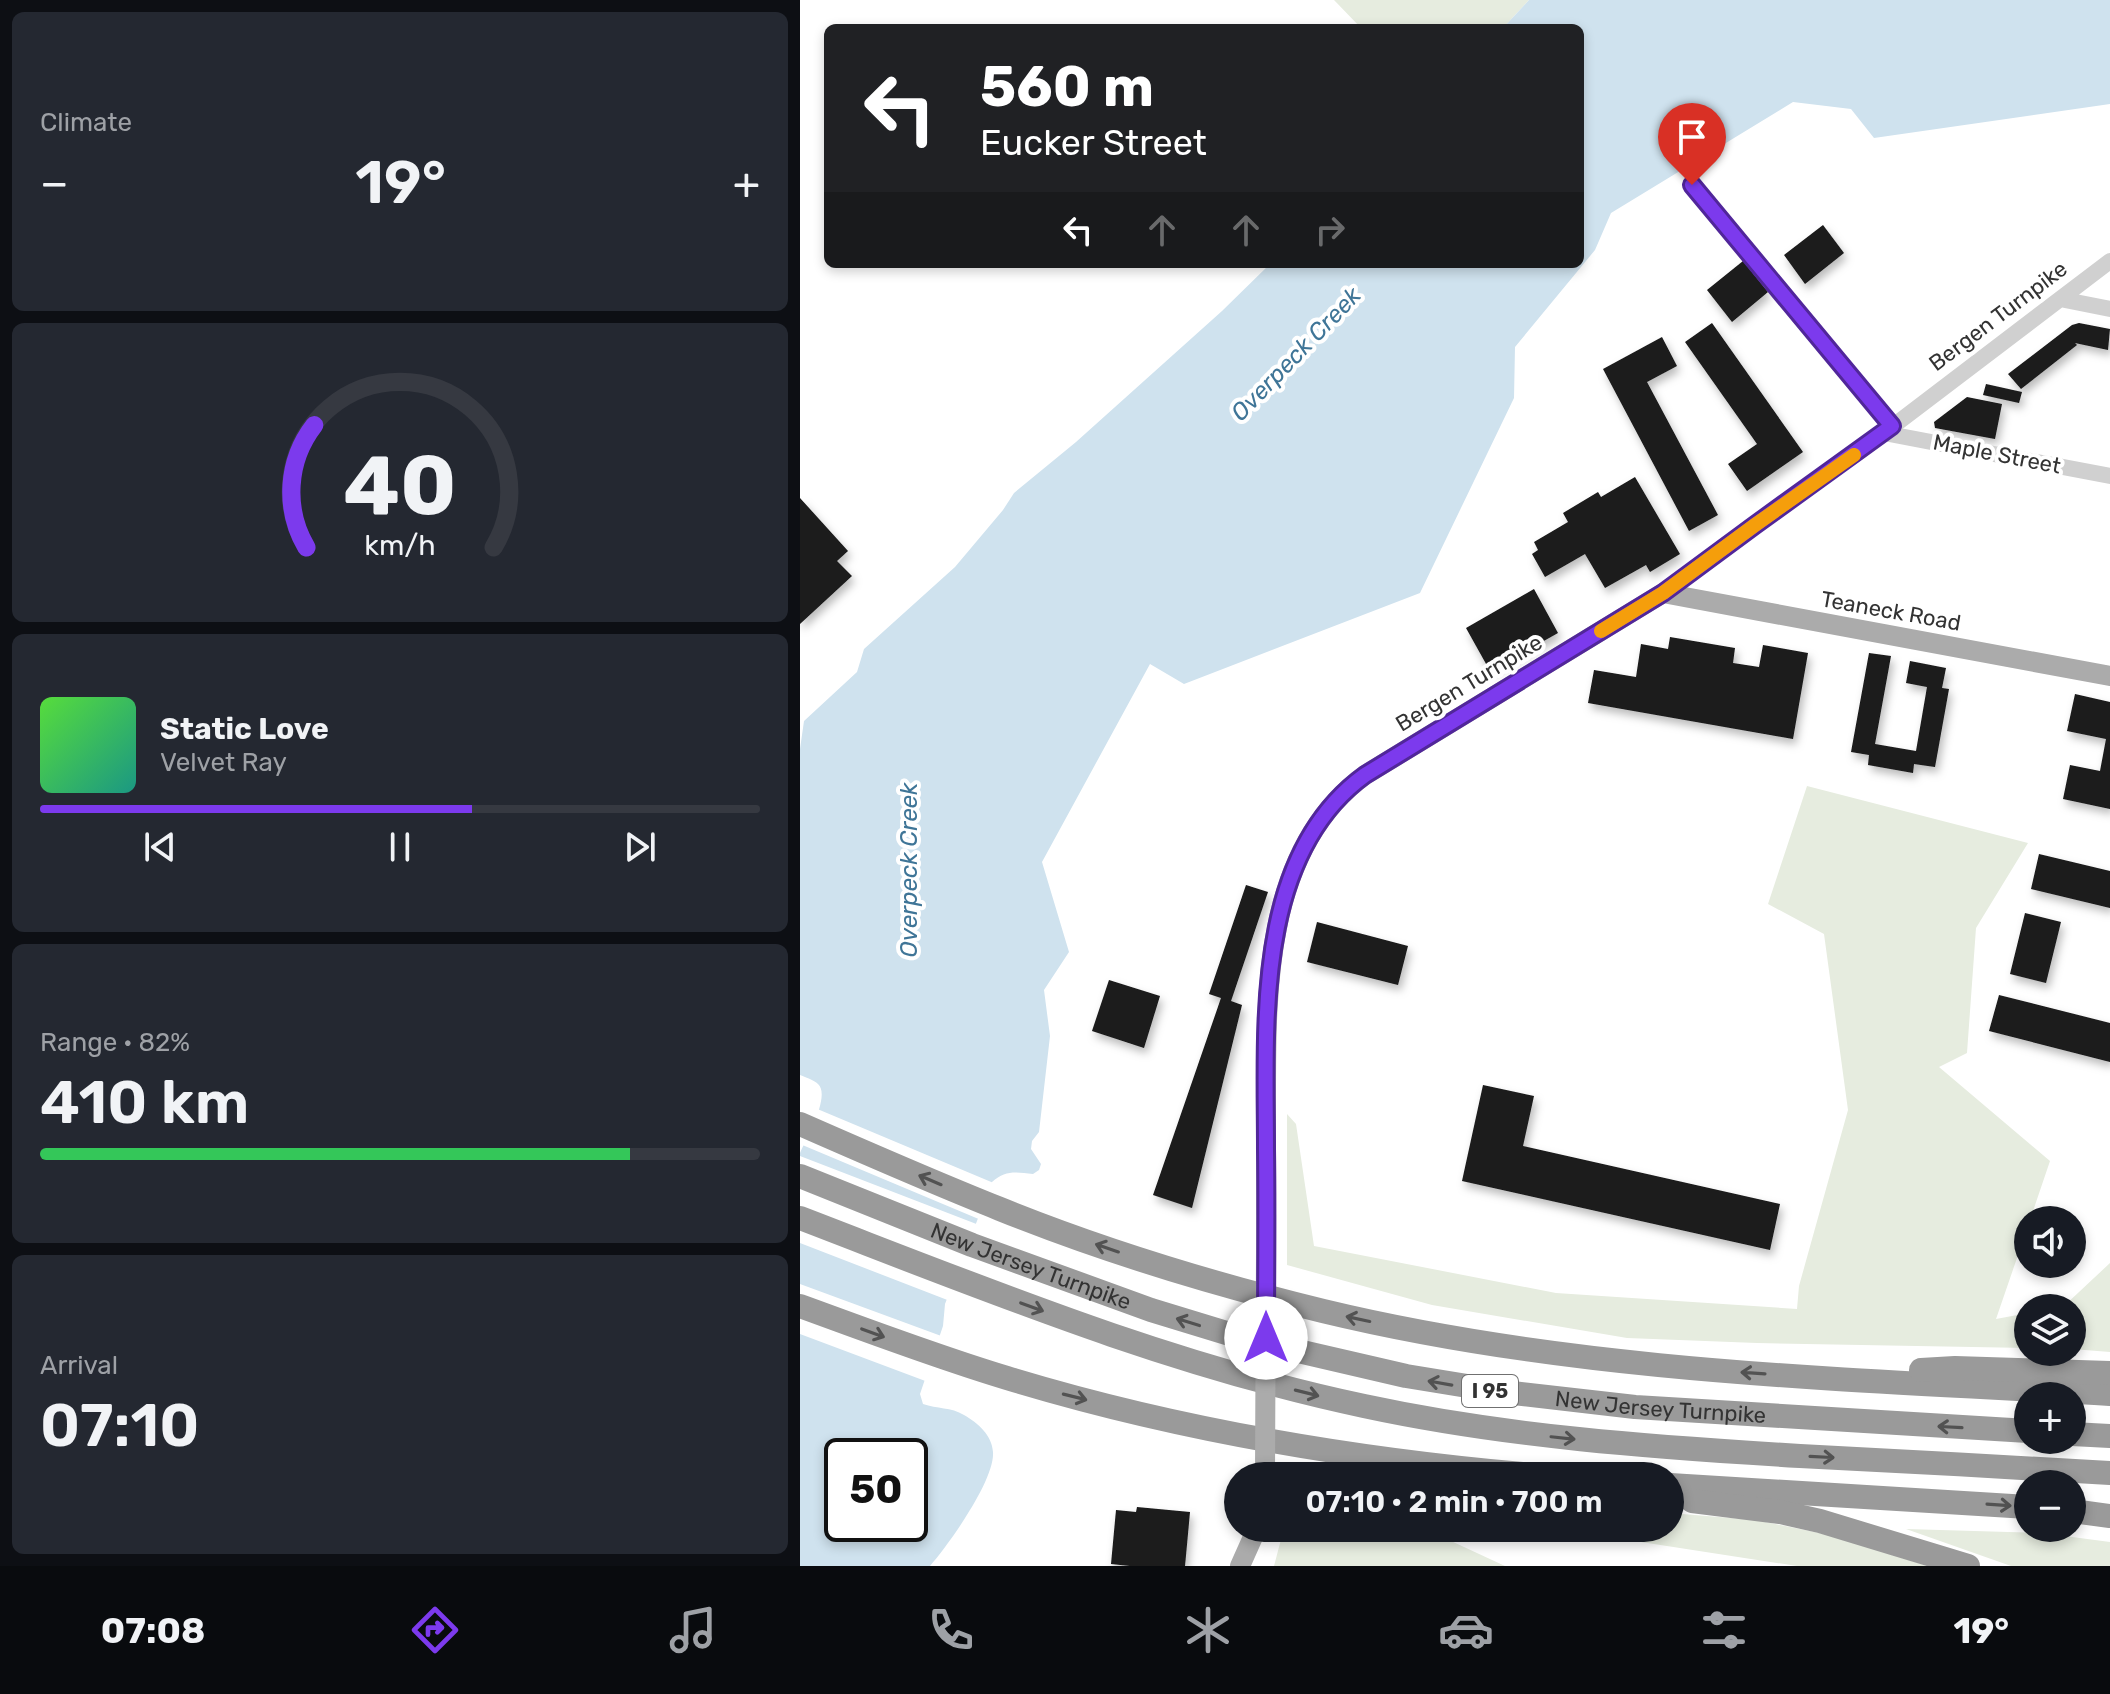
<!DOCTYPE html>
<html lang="en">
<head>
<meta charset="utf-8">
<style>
  body { margin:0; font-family:Rubik,sans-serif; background:#242831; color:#f1f3f6; height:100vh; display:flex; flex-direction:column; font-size:30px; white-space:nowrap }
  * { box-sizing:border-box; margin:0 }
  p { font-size:26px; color:#9ea1a6 }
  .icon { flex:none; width:44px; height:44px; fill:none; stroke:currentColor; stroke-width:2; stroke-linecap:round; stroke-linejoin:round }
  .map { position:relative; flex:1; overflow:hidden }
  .side { display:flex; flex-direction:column; gap:12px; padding:12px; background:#0d0f14; width:800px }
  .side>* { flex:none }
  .guide { position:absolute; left:24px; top:24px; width:760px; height:244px; border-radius:12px; box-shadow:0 4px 12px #0003; background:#202124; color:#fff; overflow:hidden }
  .controls { position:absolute; left:1214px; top:1206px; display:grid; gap:16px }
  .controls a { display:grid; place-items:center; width:72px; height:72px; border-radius:50%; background:#171b24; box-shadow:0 4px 12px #0003; font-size:40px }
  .speed { position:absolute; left:24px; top:1438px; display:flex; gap:16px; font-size:40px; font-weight:700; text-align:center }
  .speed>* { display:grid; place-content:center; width:104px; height:104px; border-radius:50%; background:#171b24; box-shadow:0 4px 12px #0003; line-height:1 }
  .speed .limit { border:4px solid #111; border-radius:12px; background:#fff; color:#111 }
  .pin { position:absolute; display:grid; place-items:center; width:68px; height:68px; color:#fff; margin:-82px -34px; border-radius:50% 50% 50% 0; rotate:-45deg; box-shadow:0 0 8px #0007 }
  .pin .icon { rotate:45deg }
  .me { position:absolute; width:88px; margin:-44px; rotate:0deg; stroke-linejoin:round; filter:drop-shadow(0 0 6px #0008) }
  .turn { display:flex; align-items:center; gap:28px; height:168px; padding:0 24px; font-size:36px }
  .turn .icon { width:104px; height:104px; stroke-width:2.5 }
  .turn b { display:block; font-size:56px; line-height:68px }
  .lanes { display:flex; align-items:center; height:76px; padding:0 24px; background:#0003; justify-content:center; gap:40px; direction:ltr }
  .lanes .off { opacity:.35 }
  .big { font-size:60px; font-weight:600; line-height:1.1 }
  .side .widget { flex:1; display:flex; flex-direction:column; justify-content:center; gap:12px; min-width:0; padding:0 28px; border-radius:12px; background:#242831 }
  .side .dial { align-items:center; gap:0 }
  .dial svg { height:208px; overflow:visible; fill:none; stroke:#363941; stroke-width:7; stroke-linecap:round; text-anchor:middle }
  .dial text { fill:#f1f3f6; stroke:none }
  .song { display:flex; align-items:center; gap:24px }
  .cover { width:96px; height:96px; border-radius:12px; background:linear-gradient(135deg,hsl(110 70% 55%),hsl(170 70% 35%)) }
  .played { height:8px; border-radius:4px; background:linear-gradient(90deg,#7c3aed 60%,#363941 60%) }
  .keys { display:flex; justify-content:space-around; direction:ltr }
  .heat { display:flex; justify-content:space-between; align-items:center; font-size:44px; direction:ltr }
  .charge { height:12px; border-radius:6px; background:linear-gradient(90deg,#34c759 82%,#363941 0) }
  .trip { position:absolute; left:424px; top:1462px; width:460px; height:80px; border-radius:40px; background:#171b24; box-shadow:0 4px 12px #0003; font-weight:600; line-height:80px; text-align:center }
  .tab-bar { display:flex; height:128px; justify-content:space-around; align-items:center; background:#090b0e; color:#9ea1a6 }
  .tab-bar .icon { width:56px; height:56px }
  .tab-bar .selected { color:#7c3aed }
  .tab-bar b { font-size:36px; color:#f1f3f6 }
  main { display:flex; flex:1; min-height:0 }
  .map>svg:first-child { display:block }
  .green { fill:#e6ecdf }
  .water { fill:#cfe2ee; fill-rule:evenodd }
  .pier { fill:#fff }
  .building { fill:#1a1a1a; filter:url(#shadow) }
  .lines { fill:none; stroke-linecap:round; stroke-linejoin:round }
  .minor { stroke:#d0d0d0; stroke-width:16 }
  .major { stroke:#ababab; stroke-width:20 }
  .highway { stroke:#9a9a9a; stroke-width:24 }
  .major-bridge { stroke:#ababab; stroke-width:20 }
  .oneway { stroke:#525252 }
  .route-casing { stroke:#51269a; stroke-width:20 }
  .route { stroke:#7c3aed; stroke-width:14 }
  .slow { stroke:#f59e0b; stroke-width:14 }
  .labels { text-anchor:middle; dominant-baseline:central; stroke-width:8; stroke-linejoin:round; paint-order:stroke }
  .shield { fill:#fff; stroke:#707070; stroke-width:2 }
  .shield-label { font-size:20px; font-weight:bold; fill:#333 }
  .street-label { font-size:22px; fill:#333; stroke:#fff }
  .water-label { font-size:24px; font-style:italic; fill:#3f7597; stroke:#fff }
</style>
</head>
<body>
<main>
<section class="side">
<div class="widget"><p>Climate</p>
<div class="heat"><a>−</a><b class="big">19°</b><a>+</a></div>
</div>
<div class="widget dial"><svg viewBox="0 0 100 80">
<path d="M14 69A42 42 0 1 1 86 69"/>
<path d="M14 69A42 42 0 0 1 17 22" stroke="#7c3aed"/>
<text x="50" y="56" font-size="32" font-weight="700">40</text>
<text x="50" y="72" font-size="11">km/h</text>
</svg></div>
<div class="widget">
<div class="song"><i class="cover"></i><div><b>Static Love</b><p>Velvet Ray</p></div></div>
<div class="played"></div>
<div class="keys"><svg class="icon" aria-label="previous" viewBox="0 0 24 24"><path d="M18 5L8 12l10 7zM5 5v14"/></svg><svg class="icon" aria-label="pause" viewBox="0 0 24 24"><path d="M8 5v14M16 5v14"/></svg><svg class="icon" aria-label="next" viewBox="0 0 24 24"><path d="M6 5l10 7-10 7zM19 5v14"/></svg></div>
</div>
<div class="widget"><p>Range · 82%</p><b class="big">410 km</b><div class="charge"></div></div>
<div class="widget"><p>Arrival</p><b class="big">07:10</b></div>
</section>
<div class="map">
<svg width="1310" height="1566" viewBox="0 0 1310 1566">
  <defs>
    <filter id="shadow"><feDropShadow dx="3" dy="5.5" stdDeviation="4" flood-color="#0004"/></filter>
  </defs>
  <rect width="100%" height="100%" fill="#fff"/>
  <path class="green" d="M534,0H729L703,28H561Z
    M1007,786L1228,843L1176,928L1167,1053L1139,1067L1250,1161L1230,1220H1228V1226L1196,1319L1228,1313V1348L957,1343L827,1338L632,1305L487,1265V1114L496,1124L514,1246L756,1293L997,1309L999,1286L1048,1110L1024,934L968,904Z
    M1310,1263V1352L1272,1349V1308H1256L1263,1307Z
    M870,1513L956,1520L1044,1538L1127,1566H997L841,1542L848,1528H870Z
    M484,1528H623L705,1566H474Z
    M1106,1529L1242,1533L1310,1542V1566H1211Z"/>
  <path class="water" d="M729,0H1310V104L1074,138L1051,109L993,102L811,213L795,250L715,347L714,398L620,593L384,684L350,664L242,862L269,952L244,990L250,1036L239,1132L232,1141L231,1149L241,1164L239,1170L233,1174C216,1172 205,1170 192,1182L145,1304L143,1326L120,1394L123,1404C137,1409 151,1407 164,1415C178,1423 192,1435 193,1452C195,1480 149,1544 130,1566H0V1153C6,1139 31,1096 18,1084C14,1080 5,1077 0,1075V749L4,721L57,672L64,649L155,567L203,510L214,493L276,442L422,311L470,264H780V28H703ZM42,1456H110V1524H42Z"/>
  <path class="pier" d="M15,1108L196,1184L181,1220L0,1144Z
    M0,1156L179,1225L150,1301L0,1243Z
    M0,1284L144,1337L128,1382L0,1334Z"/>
  <path class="building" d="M1023,225L1044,253L1005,284L984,255Z
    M943,261L968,292L932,322L907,290Z
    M912,323L1003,452L947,491L928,464L957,444L885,342Z
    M1279,323L1310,329L1308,350L1275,343L1277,345L1221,389L1208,374L1272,325Z
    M862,337L877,366L847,382L918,515L889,531L803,369Z
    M1186,384L1222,392L1219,403L1183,395Z
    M1167,397L1202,404L1195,439L1135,428L1134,422Z
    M835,477L880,554L850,572L846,565L805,588L785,554L745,577L732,554L738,550L734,542L768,522L763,513L798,492L801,497Z
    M0,498L48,551L37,561L52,576L0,624Z
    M734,589L758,633L690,671L666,628Z
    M870,637L935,648L933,663L959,667L963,645L1008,653L993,739L788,703L794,670L836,677L841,644L868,649Z
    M1069,653L1091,656L1075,744L1116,751L1127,687L1106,683L1110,661L1146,668L1142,688L1149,689L1135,767L1114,764L1113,773L1068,765L1069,755L1051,752Z
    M1275,694L1310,702V809L1263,799L1270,765L1300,771L1306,739L1267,731Z
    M1239,854L1310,871V908L1231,889Z
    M446,885L468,892L431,1001L442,1005L392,1208L353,1195L421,998L409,994Z
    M1225,913L1261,922L1246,983L1210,974Z
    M517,922L608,946L598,985L507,962Z
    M309,980L360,996L344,1048L292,1031Z
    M1199,995L1310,1023V1062L1189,1031Z
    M683,1085L734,1096L723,1146L980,1204L970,1250L662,1181Z
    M337,1507L390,1512L385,1566H330L311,1564L316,1510L336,1512Z"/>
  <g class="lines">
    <path class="minor" d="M892,185L1092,426
      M1260,299L1310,309
      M1084,433L1310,476
      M863,593L955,525L1059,452L1310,261"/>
    <path class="major" d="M466,1251C466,1200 466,1149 466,1099C466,987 465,848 565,775L863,593L1310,676
      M440,1566L457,1528"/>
    <g class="highway">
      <path d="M0,1124C66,1153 132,1182 200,1209C304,1251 413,1284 523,1311C780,1373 1047,1379 1310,1394"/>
      <path id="s1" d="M0,1176L172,1245L351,1310L446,1339L606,1376L704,1392L835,1407L1228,1431"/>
      <path d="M0,1218C185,1289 369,1365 564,1406C708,1437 853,1447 1000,1456C1103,1461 1207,1467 1310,1473"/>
      <path d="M0,1306C69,1331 137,1357 207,1378C381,1431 563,1461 745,1476"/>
      <path d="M1121,1370L1155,1368L1310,1373"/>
      <path d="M1272,1434L1310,1436"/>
      <path d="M870,1485L1228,1507"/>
      <path d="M892,1501L980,1512L1020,1521L1168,1566"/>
      <path d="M1272,1511L1310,1516"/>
    </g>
    <path class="major-bridge" d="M465,1476L466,1251"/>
  </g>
  <defs><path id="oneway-shaft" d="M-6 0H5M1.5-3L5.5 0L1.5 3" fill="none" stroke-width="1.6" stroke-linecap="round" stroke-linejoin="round" transform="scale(2)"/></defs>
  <g class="oneway">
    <use href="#oneway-shaft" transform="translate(130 1180) rotate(-157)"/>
    <use href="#oneway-shaft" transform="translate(307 1248) rotate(-161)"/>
    <use href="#oneway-shaft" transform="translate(232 1307) rotate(20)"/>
    <use href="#oneway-shaft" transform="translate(558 1319) rotate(-168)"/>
    <use href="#oneway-shaft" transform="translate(388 1322) rotate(-163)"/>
    <use href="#oneway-shaft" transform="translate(73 1333) rotate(20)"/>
    <use href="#oneway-shaft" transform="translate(953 1373) rotate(-176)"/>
    <use href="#oneway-shaft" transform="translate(640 1383) rotate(-170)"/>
    <use href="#oneway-shaft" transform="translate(507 1393) rotate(14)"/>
    <use href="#oneway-shaft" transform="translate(275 1397) rotate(14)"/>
    <use href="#oneway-shaft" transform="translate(1150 1427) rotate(-177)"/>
    <use href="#oneway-shaft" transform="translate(763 1438) rotate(6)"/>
    <use href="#oneway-shaft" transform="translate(1022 1457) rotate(3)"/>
    <use href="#oneway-shaft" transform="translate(1199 1505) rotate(4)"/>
  </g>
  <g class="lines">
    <defs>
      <path id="route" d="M466,1338C466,1275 467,1212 466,1149C466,1026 453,856 565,775L863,593L955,525L1092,426L892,185"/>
    </defs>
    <use href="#route" class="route-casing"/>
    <use href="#route" class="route"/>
    <path class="slow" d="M801,631L863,593L955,525L1054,455"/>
  </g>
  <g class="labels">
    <rect class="shield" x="662" y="1375" width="56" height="32" rx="6"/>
    <g class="shield-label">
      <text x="690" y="1391">I 95</text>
    </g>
    <g class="street-label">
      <text transform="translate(1198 316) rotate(-37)">Bergen Turnpike</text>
      <text transform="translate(1197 454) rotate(11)">Maple Street</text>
      <text transform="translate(1091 611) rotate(10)">Teaneck Road</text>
      <text transform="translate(669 683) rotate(-31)">Bergen Turnpike</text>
      <text stroke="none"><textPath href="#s1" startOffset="248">New Jersey Turnpike</textPath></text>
      <text stroke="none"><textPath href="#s1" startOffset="896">New Jersey Turnpike</textPath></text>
    </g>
    <g class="water-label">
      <text transform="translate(496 354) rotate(-46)">Overpeck Creek</text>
      <text transform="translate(109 870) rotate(-90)">Overpeck Creek</text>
    </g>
  </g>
</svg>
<div class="controls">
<a><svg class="icon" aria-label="sound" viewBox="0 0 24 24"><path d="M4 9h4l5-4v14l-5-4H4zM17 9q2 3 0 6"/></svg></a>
<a><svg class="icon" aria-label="layers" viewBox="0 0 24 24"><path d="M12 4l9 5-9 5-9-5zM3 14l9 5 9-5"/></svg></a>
<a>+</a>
<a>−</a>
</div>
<div class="speed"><div class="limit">50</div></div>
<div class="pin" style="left:892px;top:185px;background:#d93025"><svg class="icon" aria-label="arrive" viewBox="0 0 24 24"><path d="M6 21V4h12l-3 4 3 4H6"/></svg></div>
<svg class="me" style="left:466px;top:1338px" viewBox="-20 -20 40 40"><circle r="19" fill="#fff"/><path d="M0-13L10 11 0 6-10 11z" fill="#7c3aed"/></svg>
<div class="trip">07:10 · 2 min · 700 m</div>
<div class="guide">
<div class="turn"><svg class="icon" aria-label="left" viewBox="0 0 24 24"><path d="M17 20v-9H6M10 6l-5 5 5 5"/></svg><div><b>560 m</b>Eucker Street</div></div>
<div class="lanes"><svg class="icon" aria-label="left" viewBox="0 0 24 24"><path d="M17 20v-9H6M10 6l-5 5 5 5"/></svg><svg class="icon off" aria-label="ahead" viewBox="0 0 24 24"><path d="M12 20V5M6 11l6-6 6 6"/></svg><svg class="icon off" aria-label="ahead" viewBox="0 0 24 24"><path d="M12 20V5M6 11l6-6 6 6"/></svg><svg class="icon off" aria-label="right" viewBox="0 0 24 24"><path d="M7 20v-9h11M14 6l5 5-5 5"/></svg></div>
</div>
</div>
</main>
<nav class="tab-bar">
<b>07:08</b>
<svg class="icon selected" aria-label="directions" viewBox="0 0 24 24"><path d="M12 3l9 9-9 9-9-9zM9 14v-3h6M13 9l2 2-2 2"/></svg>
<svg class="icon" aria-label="music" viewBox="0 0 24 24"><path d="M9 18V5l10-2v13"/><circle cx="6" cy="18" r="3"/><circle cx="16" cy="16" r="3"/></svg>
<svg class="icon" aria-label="phone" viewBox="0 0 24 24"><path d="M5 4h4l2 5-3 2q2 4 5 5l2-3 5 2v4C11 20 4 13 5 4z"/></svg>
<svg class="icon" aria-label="climate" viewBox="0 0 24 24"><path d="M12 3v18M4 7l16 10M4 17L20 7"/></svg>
<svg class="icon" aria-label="car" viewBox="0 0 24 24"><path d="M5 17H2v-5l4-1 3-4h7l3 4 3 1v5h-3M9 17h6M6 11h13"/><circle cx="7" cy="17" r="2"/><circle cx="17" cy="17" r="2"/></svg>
<svg class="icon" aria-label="filters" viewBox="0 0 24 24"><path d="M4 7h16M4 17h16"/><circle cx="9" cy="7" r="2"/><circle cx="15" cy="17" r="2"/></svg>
<b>19°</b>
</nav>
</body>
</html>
